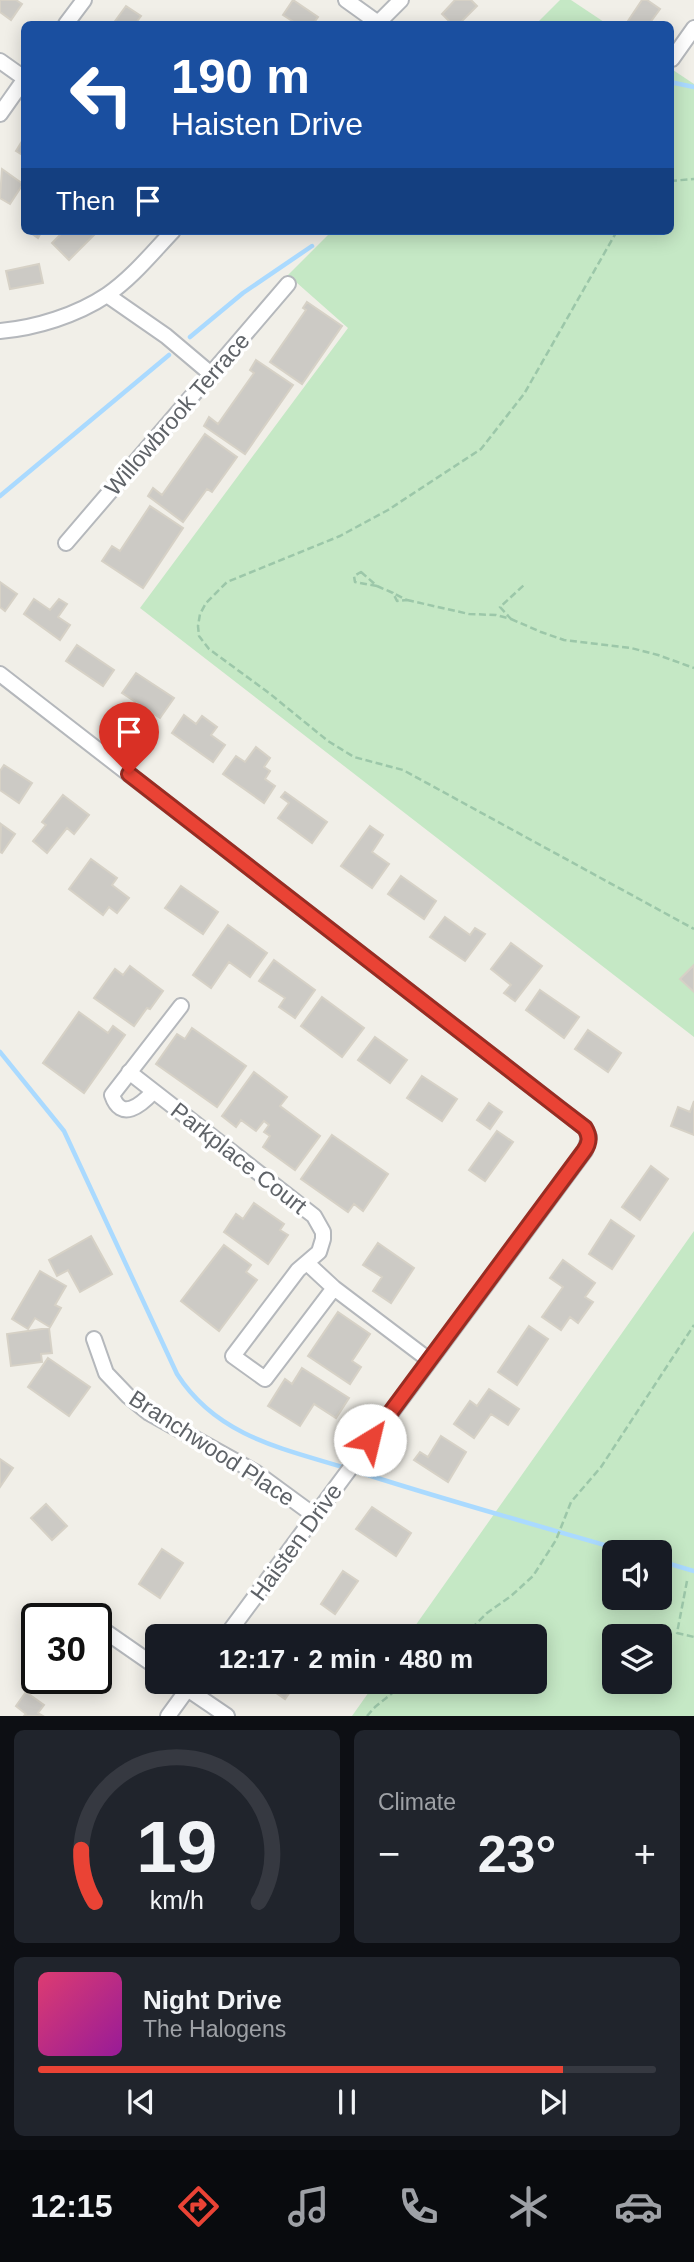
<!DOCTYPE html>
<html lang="en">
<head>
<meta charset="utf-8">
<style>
  body { margin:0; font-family:Helvetica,sans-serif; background:#20242c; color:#f1f3f6; height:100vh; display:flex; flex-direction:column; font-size:26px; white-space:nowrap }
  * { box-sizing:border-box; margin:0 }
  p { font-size:23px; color:#9ea1a6 }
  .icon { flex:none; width:38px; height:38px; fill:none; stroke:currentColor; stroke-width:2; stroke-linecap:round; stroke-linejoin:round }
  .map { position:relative; height:1716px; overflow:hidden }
  .side { display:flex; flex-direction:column; gap:14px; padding:14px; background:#0d0f14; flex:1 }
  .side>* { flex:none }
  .guide { position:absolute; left:21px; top:21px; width:653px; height:214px; border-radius:10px; box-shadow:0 4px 18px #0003; background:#1a4fa0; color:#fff; overflow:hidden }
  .fabs { position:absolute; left:602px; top:1540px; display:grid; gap:14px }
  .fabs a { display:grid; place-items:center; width:70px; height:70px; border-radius:10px; background:#171b24; box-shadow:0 4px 18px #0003; font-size:35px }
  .speed { position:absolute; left:21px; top:1603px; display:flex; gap:14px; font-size:35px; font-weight:700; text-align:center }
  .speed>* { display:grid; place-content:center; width:91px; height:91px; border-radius:50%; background:#171b24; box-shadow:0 4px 18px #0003; line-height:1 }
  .speed .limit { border:4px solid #111; border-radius:10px; background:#fff; color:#111 }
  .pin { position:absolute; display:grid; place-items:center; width:60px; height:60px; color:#fff; margin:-72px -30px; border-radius:50% 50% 50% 0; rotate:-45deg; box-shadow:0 0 7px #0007 }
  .pin .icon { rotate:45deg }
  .me { position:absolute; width:77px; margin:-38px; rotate:36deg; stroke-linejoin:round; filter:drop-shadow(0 0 5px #0008) }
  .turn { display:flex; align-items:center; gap:24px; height:147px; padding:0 35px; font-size:32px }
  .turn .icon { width:91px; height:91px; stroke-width:2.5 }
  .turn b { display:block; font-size:49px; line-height:60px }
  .then { display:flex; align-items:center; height:66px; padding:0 35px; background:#0003; gap:14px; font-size:26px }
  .big { font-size:52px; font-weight:700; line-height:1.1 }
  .side .card { flex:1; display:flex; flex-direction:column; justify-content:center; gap:10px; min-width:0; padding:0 24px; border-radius:10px; background:#20242c }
  .side .dial { align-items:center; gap:0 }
  .dial svg { height:182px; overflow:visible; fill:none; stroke:#363941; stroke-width:7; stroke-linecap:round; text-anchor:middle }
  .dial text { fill:#f1f3f6; stroke:none }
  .song { display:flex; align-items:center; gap:21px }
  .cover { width:84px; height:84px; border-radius:10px; background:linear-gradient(135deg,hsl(340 70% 55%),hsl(300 70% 35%)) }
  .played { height:7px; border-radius:4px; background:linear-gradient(90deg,#ea4335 85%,#363941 85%) }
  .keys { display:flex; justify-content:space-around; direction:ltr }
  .heat { display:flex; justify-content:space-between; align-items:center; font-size:38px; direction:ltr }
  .side .tiles { flex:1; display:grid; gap:14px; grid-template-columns:1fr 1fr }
  .card:last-child { grid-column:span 2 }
  .trip { position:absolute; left:145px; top:1624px; width:402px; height:70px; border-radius:10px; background:#171b24; box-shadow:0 4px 18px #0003; font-weight:700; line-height:70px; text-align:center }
  .tabs { display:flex; height:112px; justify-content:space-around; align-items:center; background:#090b0e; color:#9ea1a6 }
  .tabs .icon { width:49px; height:49px }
  .tabs .on { color:#ea4335 }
  .tabs b { font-size:32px; color:#f1f3f6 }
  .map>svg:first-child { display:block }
  .green { fill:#c5e8c5; fill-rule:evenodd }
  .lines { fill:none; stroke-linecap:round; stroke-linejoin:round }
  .stream { stroke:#aadaff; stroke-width:4.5 }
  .building { fill:#cccac5; stroke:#d6d1c6; stroke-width:2 }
  .minor-casing { stroke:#b5b8bc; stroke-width:18 }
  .path { stroke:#9cc7a9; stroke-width:2.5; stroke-dasharray:7 3.5; stroke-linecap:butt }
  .minor { stroke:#fff; stroke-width:14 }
  .route-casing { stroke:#982c22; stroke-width:18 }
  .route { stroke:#ea4335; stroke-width:12 }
  .labels { text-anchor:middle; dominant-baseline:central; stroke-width:7; stroke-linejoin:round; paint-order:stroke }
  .street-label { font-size:23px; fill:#5f6368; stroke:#fff }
</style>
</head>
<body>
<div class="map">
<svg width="694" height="1716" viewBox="0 0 694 1716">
  <rect width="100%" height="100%" fill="#f1efe8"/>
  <path class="green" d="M560,0H571L607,24H536Z
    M670,68L694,84V1037L140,608L348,328L288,275L332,231H670Z
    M694,1231V1716H352L376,1682H536V1636H408ZM614,1552H660V1598H614ZM614,1636H660V1682H614Z"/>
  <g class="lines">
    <path class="stream" d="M670,82L694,87
      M190,337L243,293L312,246
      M0,496L169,355
      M0,1052L64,1131L177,1374C193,1399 216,1419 244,1433C276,1449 314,1458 349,1469C441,1499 536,1525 629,1552
      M660,1561L694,1571"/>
  </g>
  <path class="building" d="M0,0H16L22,4L11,20L0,12Z
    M293,0L318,17L313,24H297L283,15Z
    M455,0H471L477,6L459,24H452L442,14Z
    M642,0H647L660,9L649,24H626Z
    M126,6L141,16L135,24H113Z
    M24,138V156L16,151Z
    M2,169L23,184L10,204L0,198Z
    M28,231H42L38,238Z
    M64,231H96L97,232L69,260L52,243Z
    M39,264L43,283L10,289L6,271Z
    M307,302L342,326L302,384L270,362L306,310L303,308Z
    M256,360L293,385L245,454L204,426L209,417L218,424L254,373L250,370Z
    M205,434L237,457L212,492L207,489L183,522L148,496L153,488L162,495Z
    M150,506L183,528L143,588L102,561L112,546L120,551Z
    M0,582L17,594L5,611L0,607Z
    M34,599L50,610L59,599L67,604L58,617L70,625L60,640L24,614Z
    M77,645L114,670L103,686L66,661Z
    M136,673L174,698L160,718L122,693Z
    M184,715L196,724L202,716L217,727L211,735L225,745L213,762L172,733Z
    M256,747L270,758L264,767L270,771L265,779L275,786L264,803L223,774L236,756L245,762Z
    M4,765L32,783L19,803L0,790V771Z
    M285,792L327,822L312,843L278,818L289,803L281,797Z
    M63,795L89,815L74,834L67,828L47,853L33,841L46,825L42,822Z
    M1,824L15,834L2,853L0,852Z
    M370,826L383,835L372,852L389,864L372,888L341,866Z
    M91,859L117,878L112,885L129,898L117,913L109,907L103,915L69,889Z
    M401,876L436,901L424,919L388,894Z
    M181,886L218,912L203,934L165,908Z
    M445,917L470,935L475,928L485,934L465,961L430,937Z
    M228,925L267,953L250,977L229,962L211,988L193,975Z
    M511,943L542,966L515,1001L504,993L511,985L491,969Z
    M274,960L315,990L295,1018L279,1007L285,998L259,981Z
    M694,965V992L680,979Z
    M130,966L163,991L150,1009L147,1008L134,1026L94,998L115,969L123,975Z
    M540,990L579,1017L564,1038L526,1010Z
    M322,997L364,1028L342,1057L301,1026Z
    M79,1012L108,1033L113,1026L125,1035L84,1093L43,1063Z
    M192,1028L246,1066L217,1107L156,1064L177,1034L185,1039Z
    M588,1030L621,1053L608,1072L575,1049Z
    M375,1037L407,1060L390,1083L358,1060Z
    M254,1072L287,1097L280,1106L320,1136L295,1170L263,1147L270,1136L264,1132L269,1125L264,1121L256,1131L241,1120L236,1127L222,1116Z
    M422,1076L457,1099L442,1121L407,1098Z
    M694,1101V1135L671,1126L678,1107L690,1112Z
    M489,1103L502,1112L490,1129L477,1120Z
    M497,1131L513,1142L485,1181L469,1170Z
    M332,1135L388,1174L363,1211L354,1204L348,1212L301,1179Z
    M651,1166L668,1179L640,1220L622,1207Z
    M254,1203L284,1224L280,1230L288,1235L268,1264L224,1232L236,1214L243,1219Z
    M611,1220L634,1236L612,1269L589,1254Z
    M91,1236L112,1274L80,1292L68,1270L57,1276L49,1260Z
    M378,1243L414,1268L391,1303L373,1291L382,1277L363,1265Z
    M224,1245L251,1265L246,1272L257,1280L219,1331L181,1301Z
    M563,1260L595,1283L585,1297L593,1302L578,1323L570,1317L561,1330L542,1317L563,1287L550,1278Z
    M40,1271L66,1286L55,1305L61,1308L50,1327L35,1318L28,1329L12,1319Z
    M338,1312L370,1334L352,1361L361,1367L350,1384L308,1356Z
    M529,1326L548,1339L517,1385L498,1372Z
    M49,1328L52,1353L41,1354L42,1362L11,1366L7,1334Z
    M48,1358L90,1387L69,1416L28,1387Z
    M302,1368L349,1398L336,1418L314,1404L300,1426L268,1406L285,1379L292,1384Z
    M489,1389L519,1409L508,1425L491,1414L474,1438L454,1424L470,1401L477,1406Z
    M441,1436L466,1452L448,1482L414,1460L420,1452L428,1457Z
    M0,1459L13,1468L0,1487Z
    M46,1504L67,1526L52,1540L31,1518Z
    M372,1507L411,1533L396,1556L356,1529Z
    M162,1549L183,1563L160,1598L139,1584Z
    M343,1571L358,1581L335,1614L321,1604Z
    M263,1682H297L285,1699L262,1683Z
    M26,1692L44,1705L38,1713L43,1716H24L26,1714L16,1706Z"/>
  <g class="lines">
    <defs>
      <path id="minor" d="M346,0L378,23
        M66,24L84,0
        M377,24L401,0
        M672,59L694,28
        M0,61L24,78
        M0,114L24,80
        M107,295L166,336L211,374
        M0,331C36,328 77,315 107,295C132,278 152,253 173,231
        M66,543L288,284
        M0,674L581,1125L585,1128L589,1137L585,1151L226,1636
        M129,1072L314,1216L323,1232V1239L319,1252L298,1270L233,1356L265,1379L334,1288
        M153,1092C141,1105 121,1122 112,1095L181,1006
        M307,1263L334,1288L429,1360
        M94,1339L106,1373L128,1396L149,1413L255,1472L315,1516
        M79,1614L87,1619
        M96,1625L158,1668
        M177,1682L227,1716
        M168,1716L192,1683"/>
    </defs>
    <use href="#minor" class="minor-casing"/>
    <path class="path" d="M670,181L694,179
      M617,231L524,394L481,449L388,510L340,536L227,582L206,603L200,614L198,626L199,636L209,649L269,693L328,741L354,757L403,770L694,929
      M361,572L377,586L355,582L354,576Z
      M377,586L393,593L397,601L407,600L393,593
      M407,600L469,614L496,615L511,619L500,607L524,585
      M511,619L541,632L564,640L631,648L658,655L694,668
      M687,1581L677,1633L694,1637
      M464,1636L487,1613L511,1596L533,1576L556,1540L571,1502L601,1467L694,1325
      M367,1716L375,1707L406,1682"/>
    <use href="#minor" class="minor"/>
  </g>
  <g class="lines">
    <defs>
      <path id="route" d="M129,774L559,1108L585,1128C590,1136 590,1143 584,1151L370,1440"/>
    </defs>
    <use href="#route" class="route-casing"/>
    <use href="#route" class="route"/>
  </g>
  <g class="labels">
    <g class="street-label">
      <text transform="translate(177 414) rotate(-49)">Willowbrook Terrace</text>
      <text transform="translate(239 1158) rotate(38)">Parkplace Court</text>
      <text transform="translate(212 1448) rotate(33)">Branchwood Place</text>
      <text transform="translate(296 1542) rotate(-54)">Haisten Drive</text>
    </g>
  </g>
</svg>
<div class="fabs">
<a><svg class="icon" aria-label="sound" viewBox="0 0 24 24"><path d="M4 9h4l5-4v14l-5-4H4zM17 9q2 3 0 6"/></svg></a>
<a><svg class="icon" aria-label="layers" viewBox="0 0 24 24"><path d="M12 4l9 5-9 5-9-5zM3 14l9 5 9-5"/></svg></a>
</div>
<div class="speed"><div class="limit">30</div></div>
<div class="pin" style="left:129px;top:774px;background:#d93025"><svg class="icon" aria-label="arrive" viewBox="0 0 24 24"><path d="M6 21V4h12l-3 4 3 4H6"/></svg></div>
<svg class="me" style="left:370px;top:1440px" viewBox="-20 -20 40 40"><circle r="19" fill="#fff"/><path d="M0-13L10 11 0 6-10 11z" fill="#ea4335"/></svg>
<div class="trip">12:17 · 2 min · 480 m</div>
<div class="guide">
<div class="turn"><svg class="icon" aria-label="left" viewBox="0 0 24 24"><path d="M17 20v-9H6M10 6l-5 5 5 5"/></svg><div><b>190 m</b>Haisten Drive</div></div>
<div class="then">Then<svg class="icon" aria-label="arrive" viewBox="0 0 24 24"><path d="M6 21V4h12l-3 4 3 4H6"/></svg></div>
</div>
</div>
<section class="side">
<div class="tiles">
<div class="card dial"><svg viewBox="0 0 100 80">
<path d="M14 69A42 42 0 1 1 86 69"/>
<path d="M14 69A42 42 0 0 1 8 46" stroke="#ea4335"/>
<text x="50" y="56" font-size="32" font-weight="700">19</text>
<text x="50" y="72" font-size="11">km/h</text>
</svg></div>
<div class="card"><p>Climate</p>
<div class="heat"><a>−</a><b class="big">23°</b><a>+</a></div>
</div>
<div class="card">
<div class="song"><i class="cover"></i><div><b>Night Drive</b><p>The Halogens</p></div></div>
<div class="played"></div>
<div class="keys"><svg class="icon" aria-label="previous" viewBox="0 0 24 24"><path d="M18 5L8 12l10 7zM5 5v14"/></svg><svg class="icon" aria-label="pause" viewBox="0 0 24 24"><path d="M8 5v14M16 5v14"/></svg><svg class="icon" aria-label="next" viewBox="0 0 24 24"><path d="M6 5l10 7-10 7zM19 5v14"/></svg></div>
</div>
</div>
</section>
<nav class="tabs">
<b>12:15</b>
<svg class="icon on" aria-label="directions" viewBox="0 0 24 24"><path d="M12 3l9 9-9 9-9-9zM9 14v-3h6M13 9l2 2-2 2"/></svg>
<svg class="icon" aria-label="music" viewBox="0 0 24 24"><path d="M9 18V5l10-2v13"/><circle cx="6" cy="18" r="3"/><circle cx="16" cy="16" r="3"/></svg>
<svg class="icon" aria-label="phone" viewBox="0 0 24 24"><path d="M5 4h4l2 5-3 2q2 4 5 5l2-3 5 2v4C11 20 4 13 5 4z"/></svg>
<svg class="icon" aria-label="climate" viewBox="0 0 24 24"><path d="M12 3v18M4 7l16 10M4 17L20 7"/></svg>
<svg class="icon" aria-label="car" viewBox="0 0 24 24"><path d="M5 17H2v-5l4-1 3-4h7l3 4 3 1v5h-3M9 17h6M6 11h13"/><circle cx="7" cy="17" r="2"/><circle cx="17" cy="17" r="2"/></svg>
</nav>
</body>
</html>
